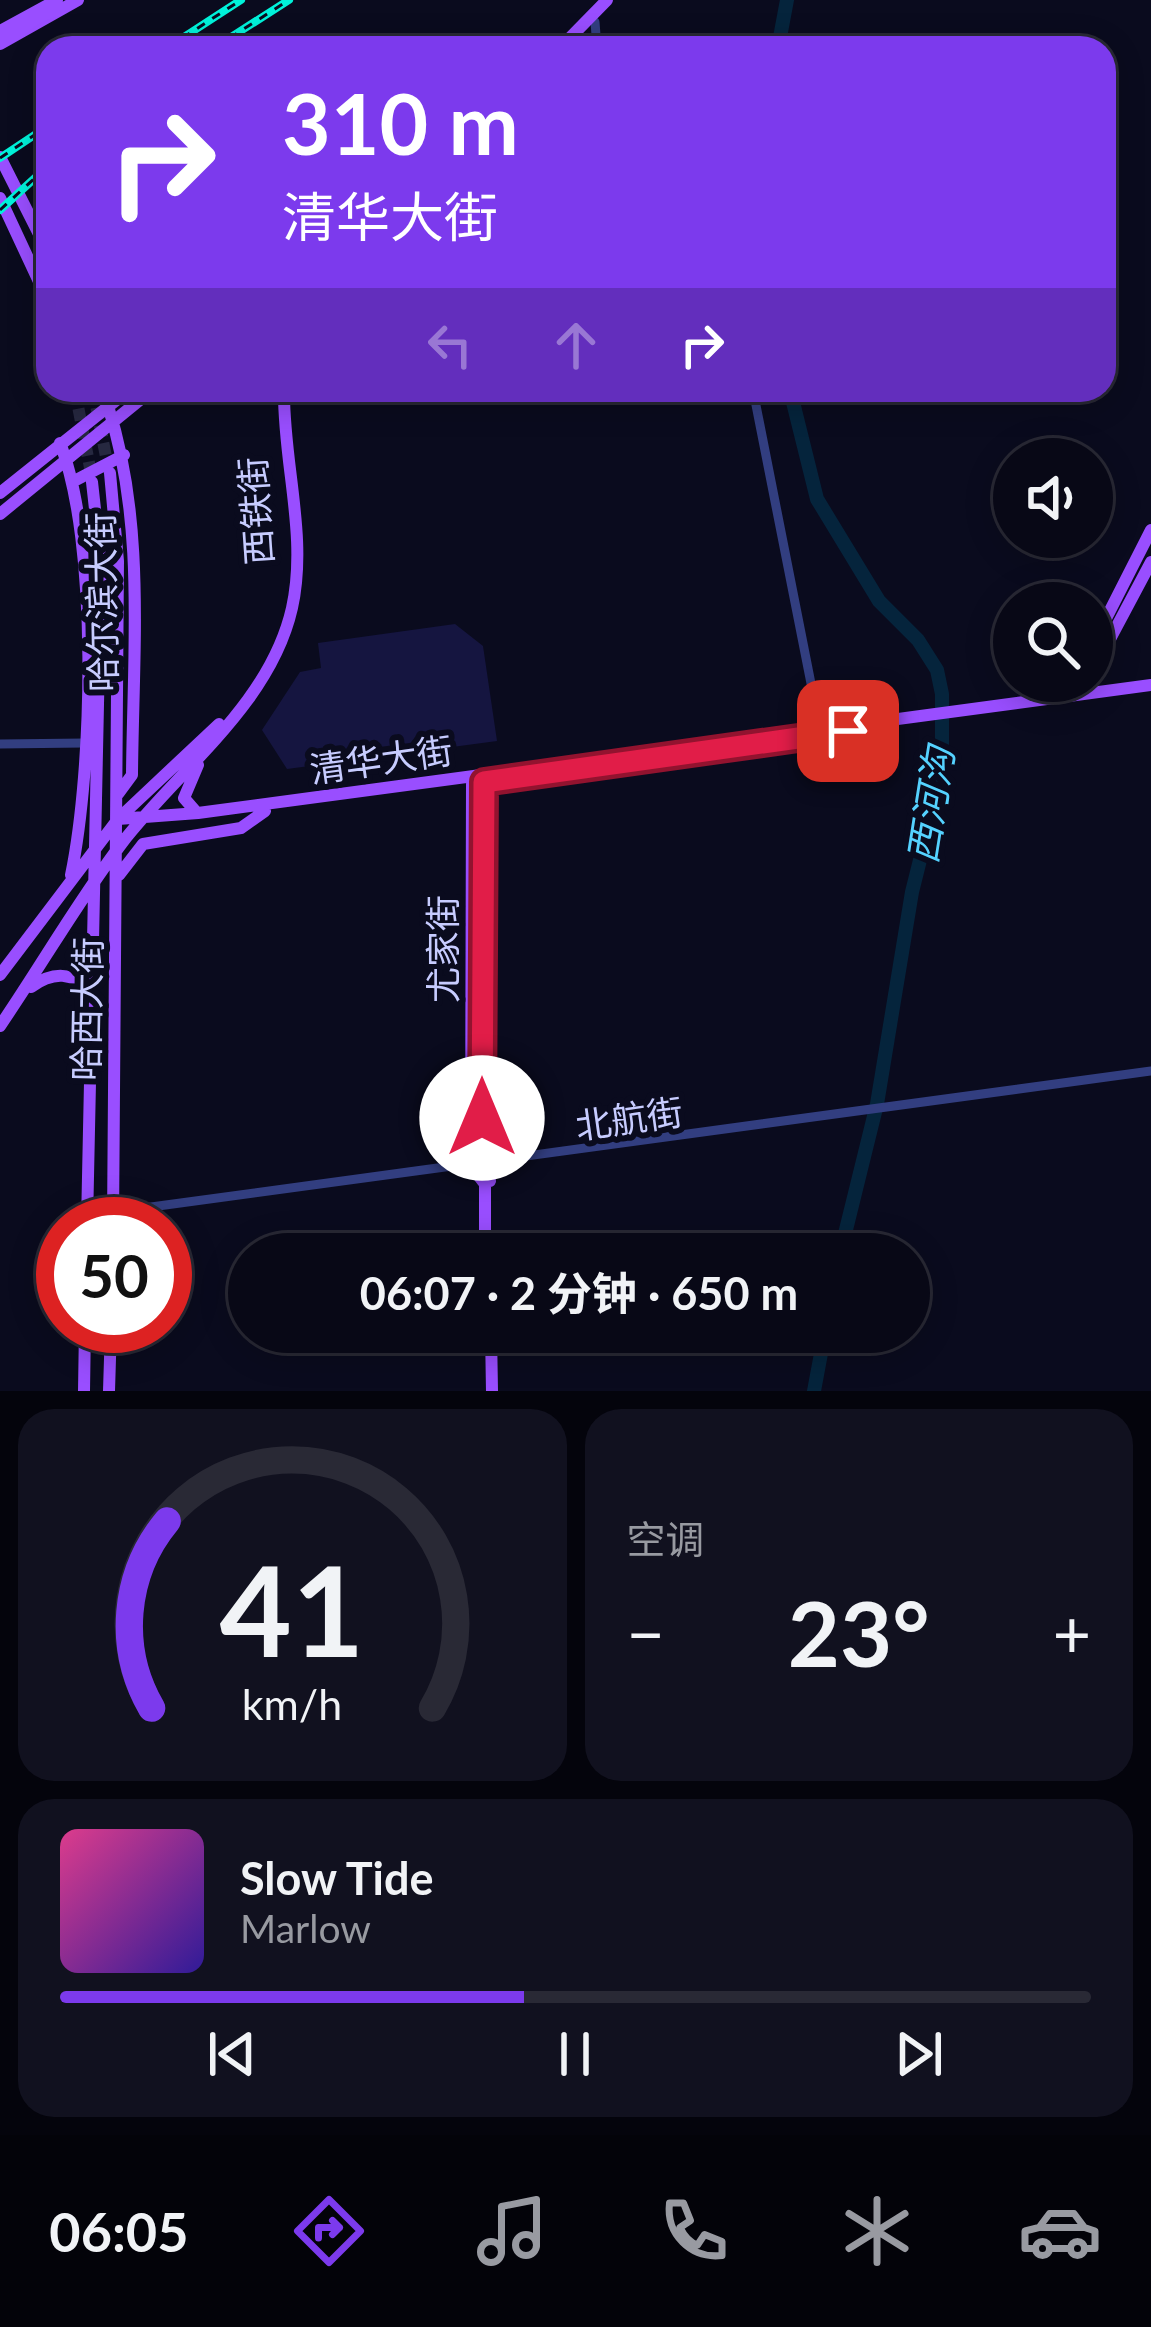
<!DOCTYPE html>
<html lang="zh">
<head>
<meta charset="utf-8">
<style>
  body { margin:0; font-family:Lato,"Noto Sans SC",sans-serif; background:#11111f; color:#f1f3f6; height:100vh; display:flex; flex-direction:column; font-size:45px; white-space:nowrap }
  * { box-sizing:border-box; margin:0 }
  p { font-size:39px; color:#989aa1 }
  .icon { flex:none; width:66px; height:66px; fill:none; stroke:currentColor; stroke-width:2; stroke-linecap:round; stroke-linejoin:round }
  .map { position:relative; height:1391px; overflow:hidden }
  .drawer { display:flex; flex-direction:column; gap:18px; padding:18px; background:#04040c; flex:1 }
  .drawer>* { flex:none }
  .banner { position:absolute; left:36px; top:36px; width:1080px; height:366px; border-radius:36px; box-shadow:0 6px 30px #0003,0 0 0 3px #292935; background:#7c3aed; color:#fff; overflow:hidden }
  .controls { position:absolute; left:993px; top:438px; display:grid; gap:24px }
  .controls a { display:grid; place-items:center; width:120px; height:120px; border-radius:50%; background:#080816; box-shadow:0 6px 30px #0003,0 0 0 3px #292935; font-size:60px }
  .speed { position:absolute; left:36px; top:1197px; display:flex; gap:24px; font-size:60px; font-weight:700; text-align:center }
  .speed>* { display:grid; place-content:center; width:156px; height:156px; border-radius:50%; background:#080816; box-shadow:0 6px 30px #0003,0 0 0 3px #292935; line-height:1 }
  .speed .limit { border:18px solid #d22; background:#fff; color:#111 }
  .pin { position:absolute; display:grid; place-items:center; width:102px; height:102px; color:#fff; margin:-51px; border-radius:24px; box-shadow:0 6px 18px #0006 }
  .me { position:absolute; width:132px; margin:-66px; rotate:0deg; stroke-linejoin:round; filter:drop-shadow(0 0 9px #0008) }
  .turn { display:flex; align-items:center; gap:42px; height:252px; padding:0 48px; font-size:54px }
  .turn .icon { width:156px; height:156px; stroke-width:2.5 }
  .turn b { display:block; font-size:84px; line-height:102px }
  .lanes { display:flex; align-items:center; height:114px; padding:0 48px; background:#0003; justify-content:center; gap:60px; direction:ltr }
  .lanes .off { opacity:.35 }
  .big { font-size:90px; font-weight:700; line-height:1.1 }
  .drawer .tile { flex:1; display:flex; flex-direction:column; justify-content:center; gap:18px; min-width:0; padding:0 42px; border-radius:36px; background:#11111f }
  .drawer .dial { align-items:center; gap:0 }
  .dial svg { height:312px; overflow:visible; fill:none; stroke:#292935; stroke-width:7; stroke-linecap:round; text-anchor:middle }
  .dial text { fill:#f1f3f6; stroke:none }
  .song { display:flex; align-items:center; gap:36px }
  .cover { width:144px; height:144px; border-radius:18px; background:linear-gradient(135deg,hsl(330 70% 55%),hsl(250 70% 35%)) }
  .played { height:12px; border-radius:6px; background:linear-gradient(90deg,#7c3aed 45%,#292935 45%) }
  .keys { display:flex; justify-content:space-around; direction:ltr }
  .heat { display:flex; justify-content:space-between; align-items:center; font-size:66px; direction:ltr }
  .drawer .tiles { flex:1; display:grid; gap:18px; grid-template-columns:1fr 1fr }
  .tile:last-child { grid-column:span 2 }
  .trip { position:absolute; left:228px; top:1233px; width:702px; height:120px; border-radius:60px; background:#080816; box-shadow:0 6px 30px #0003,0 0 0 3px #292935; font-weight:700; line-height:120px; text-align:center }
  .menu { display:flex; height:192px; justify-content:space-around; align-items:center; background:#030309; color:#989aa1 }
  .menu .icon { width:84px; height:84px }
  .menu .active { color:#7c3aed }
  .menu b { font-size:54px; color:#f1f3f6 }
  .map>svg:first-child { display:block }
  .lines { fill:none; stroke-linecap:round; stroke-linejoin:round }
  .river { stroke:#05243c; stroke-width:14 }
  .building { fill:#151540 }
  .major-tunnel { stroke:#262840; stroke-width:12; stroke-dasharray:12 6; stroke-linecap:butt }
  .minor { stroke:#323e80; stroke-width:9 }
  .major { stroke:#994eff; stroke-width:12 }
  .rail-casing { stroke:#00f2da; stroke-width:8 }
  .rail { stroke:#0a0b1e; stroke-width:3; stroke-dasharray:9; stroke-linecap:butt }
  .route-casing { stroke:#92132f; stroke-width:30 }
  .route { stroke:#e11d48; stroke-width:21 }
  .labels { text-anchor:middle; dominant-baseline:central; stroke-width:12; stroke-linejoin:round; paint-order:stroke }
  .street-label { font-size:36px; fill:#c7ccff; stroke:#0a0b1e }
  .water-label { font-size:39px; font-style:italic; fill:#55d2ff; stroke:#0a0b1e }
</style>
</head>
<body>
<div class="map">
<svg width="1151" height="1391" viewBox="0 0 1151 1391">
  <rect width="100%" height="100%" fill="#0a0b1e"/>
  <g class="lines">
    <path class="river" d="M778,48L787,0
      M790,390L817,499L879,601L918,640L937,670L942,694V772L912,892L877,1104L840,1254
      M814,1391L825,1332"/>
  </g>
  <path class="building" d="M455,624L483,646L497,741L287,769L262,730L300,672L321,668L318,643Z"/>
  <g class="lines">
    <path class="major-tunnel" d="M93,390L109,472
      M75,391L92,478"/>
    <path class="minor" d="M595,22L597,48
      M664,390H686
      M753,390L820,729
      M0,744L84,743
      M114,1212L1151,1071"/>
    <path class="major" d="M0,31L57,0
      M0,44L78,0
      M560,48L607,0
      M0,157L48,252
      M0,198L48,301
      M75,390V391
      M108,406C146,524 133,651 132,775L118,794
      M60,443C99,542 93,769 71,875
      M110,473L118,561L113,1224
      M76,480L124,455
      M0,493L129,390
      M0,514L152,390
      M1092,646L1151,530
      M1092,673L1151,562
      M483,782L481,1165L490,1181
      M472,784L471,1166L485,1184V1254
      M197,813L184,798L198,765
      M118,819L198,813L1151,685
      M119,875L143,844L241,828L265,811
      M0,975L118,819L219,724
      M31,987C52,972 74,970 90,994
      M0,1026C41,966 78,901 122,843C179,769 270,705 292,608C308,536 283,463 284,390
      M87,1224L101,563L92,482
      M491,1332L492,1391
      M84,1391L85,1326
      M109,1391L111,1326"/>
    <defs>
      <path id="rail" d="M167,48L241,0
        M214,48L289,0
        M0,158L48,126
        M0,210L48,166"/>
    </defs>
    <use href="#rail" class="rail-casing"/>
    <use href="#rail" class="rail"/>
  </g>
  <g class="lines">
    <defs>
      <path id="route" d="M482,1118L484,782L848,731"/>
    </defs>
    <use href="#route" class="route-casing"/>
    <use href="#route" class="route"/>
  </g>
  <g class="labels">
    <g class="street-label">
      <text transform="translate(255 511) rotate(-94)">西铁街</text>
      <text transform="translate(101 602) rotate(-91)">哈尔滨大街</text>
      <text transform="translate(381 759) rotate(-8)">清华大街</text>
      <text transform="translate(442 949) rotate(-90)">尤家街</text>
      <text transform="translate(86 1009) rotate(-89)">哈西大街</text>
      <text transform="translate(629 1118) rotate(-8)">北航街</text>
    </g>
    <g class="water-label">
      <text transform="translate(930 805) rotate(-81)">西河沟</text>
    </g>
  </g>
</svg>
<div class="controls">
<a><svg class="icon" aria-label="sound" viewBox="0 0 24 24"><path d="M4 9h4l5-4v14l-5-4H4zM17 9q2 3 0 6"/></svg></a>
<a><svg class="icon" aria-label="search" viewBox="0 0 24 24"><circle cx="10" cy="10" r="6"/><path d="M15 15l6 6"/></svg></a>
</div>
<div class="speed"><div class="limit">50</div></div>
<div class="pin" style="left:848px;top:731px;background:#d93025"><svg class="icon" aria-label="arrive" viewBox="0 0 24 24"><path d="M6 21V4h12l-3 4 3 4H6"/></svg></div>
<svg class="me" style="left:482px;top:1118px" viewBox="-20 -20 40 40"><circle r="19" fill="#fff"/><path d="M0-13L10 11 0 6-10 11z" fill="#e11d48"/></svg>
<div class="trip">06:07 · 2 分钟 · 650 m</div>
<div class="banner">
<div class="turn"><svg class="icon" aria-label="right" viewBox="0 0 24 24"><path d="M7 20v-9h11M14 6l5 5-5 5"/></svg><div><b>310 m</b>清华大街</div></div>
<div class="lanes"><svg class="icon off" aria-label="left" viewBox="0 0 24 24"><path d="M17 20v-9H6M10 6l-5 5 5 5"/></svg><svg class="icon off" aria-label="ahead" viewBox="0 0 24 24"><path d="M12 20V5M6 11l6-6 6 6"/></svg><svg class="icon" aria-label="right" viewBox="0 0 24 24"><path d="M7 20v-9h11M14 6l5 5-5 5"/></svg></div>
</div>
</div>
<section class="drawer">
<div class="tiles">
<div class="tile dial"><svg viewBox="0 0 100 80">
<path d="M14 69A42 42 0 1 1 86 69"/>
<path d="M14 69A42 42 0 0 1 18 21" stroke="#7c3aed"/>
<text x="50" y="56" font-size="32" font-weight="700">41</text>
<text x="50" y="72" font-size="11">km/h</text>
</svg></div>
<div class="tile"><p>空调</p>
<div class="heat"><a>−</a><b class="big">23°</b><a>+</a></div>
</div>
<div class="tile">
<div class="song"><i class="cover"></i><div><b>Slow Tide</b><p>Marlow</p></div></div>
<div class="played"></div>
<div class="keys"><svg class="icon" aria-label="previous" viewBox="0 0 24 24"><path d="M18 5L8 12l10 7zM5 5v14"/></svg><svg class="icon" aria-label="pause" viewBox="0 0 24 24"><path d="M8 5v14M16 5v14"/></svg><svg class="icon" aria-label="next" viewBox="0 0 24 24"><path d="M6 5l10 7-10 7zM19 5v14"/></svg></div>
</div>
</div>
</section>
<nav class="menu">
<b>06:05</b>
<svg class="icon active" aria-label="directions" viewBox="0 0 24 24"><path d="M12 3l9 9-9 9-9-9zM9 14v-3h6M13 9l2 2-2 2"/></svg>
<svg class="icon" aria-label="music" viewBox="0 0 24 24"><path d="M9 18V5l10-2v13"/><circle cx="6" cy="18" r="3"/><circle cx="16" cy="16" r="3"/></svg>
<svg class="icon" aria-label="phone" viewBox="0 0 24 24"><path d="M5 4h4l2 5-3 2q2 4 5 5l2-3 5 2v4C11 20 4 13 5 4z"/></svg>
<svg class="icon" aria-label="climate" viewBox="0 0 24 24"><path d="M12 3v18M4 7l16 10M4 17L20 7"/></svg>
<svg class="icon" aria-label="car" viewBox="0 0 24 24"><path d="M5 17H2v-5l4-1 3-4h7l3 4 3 1v5h-3M9 17h6M6 11h13"/><circle cx="7" cy="17" r="2"/><circle cx="17" cy="17" r="2"/></svg>
</nav>
</body>
</html>
